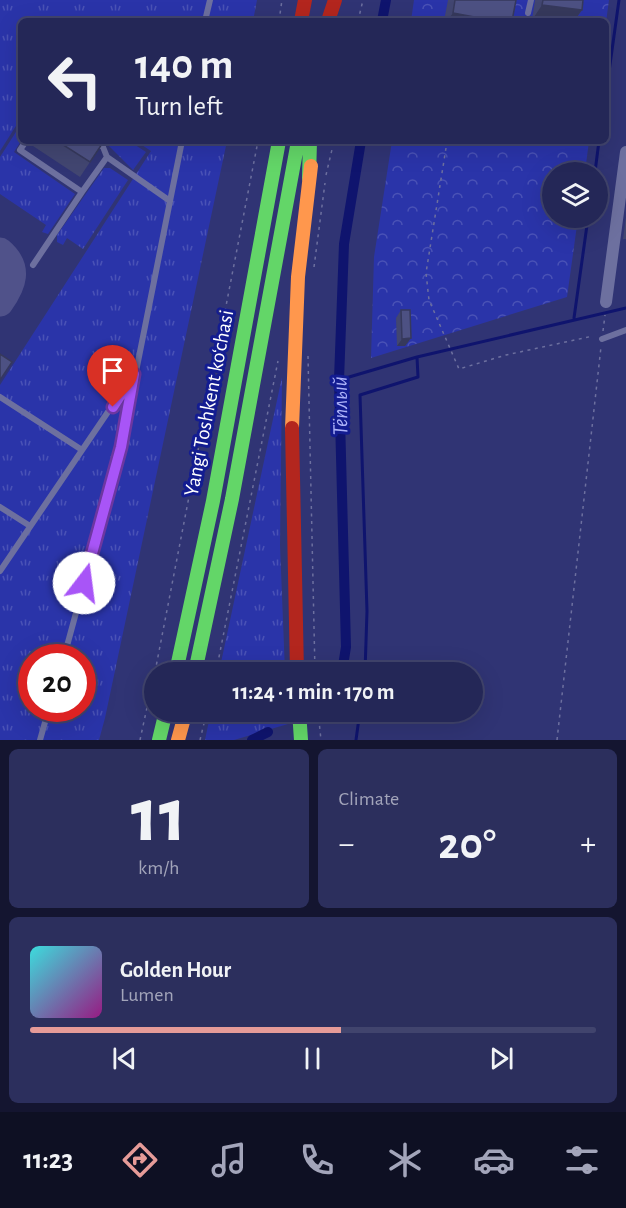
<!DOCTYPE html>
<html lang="en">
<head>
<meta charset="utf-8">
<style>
  body { margin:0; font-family:"Alegreya Sans",sans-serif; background:#2c2f5d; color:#f1f3f6; height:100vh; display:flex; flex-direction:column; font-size:22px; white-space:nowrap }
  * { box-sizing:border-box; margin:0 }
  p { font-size:20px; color:#a3a5ba }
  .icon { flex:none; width:33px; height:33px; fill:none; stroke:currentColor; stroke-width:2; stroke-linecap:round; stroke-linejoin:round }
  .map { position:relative; height:740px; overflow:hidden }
  .sheet { display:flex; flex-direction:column; gap:9px; padding:9px; background:#141530; flex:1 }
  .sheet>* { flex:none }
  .banner { position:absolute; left:18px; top:18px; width:591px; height:126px; border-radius:9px; box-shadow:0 6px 24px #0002,0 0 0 2px #41446d; background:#242757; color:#f1f3f6; overflow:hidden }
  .fabs { position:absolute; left:542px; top:162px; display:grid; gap:12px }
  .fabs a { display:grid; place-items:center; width:66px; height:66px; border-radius:50%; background:#242757; box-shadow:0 6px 24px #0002,0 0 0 2px #41446d; font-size:30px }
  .speed { position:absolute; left:18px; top:644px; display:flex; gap:12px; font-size:30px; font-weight:700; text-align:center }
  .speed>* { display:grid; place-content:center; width:78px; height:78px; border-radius:50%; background:#242757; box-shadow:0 6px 24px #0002,0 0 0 2px #41446d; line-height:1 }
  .speed .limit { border:9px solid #d22; background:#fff; color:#111 }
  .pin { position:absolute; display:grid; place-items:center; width:51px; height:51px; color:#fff; margin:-62px -26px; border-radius:50% 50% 50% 0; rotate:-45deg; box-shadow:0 0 6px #0007 }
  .pin .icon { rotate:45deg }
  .me { position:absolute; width:66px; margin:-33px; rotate:15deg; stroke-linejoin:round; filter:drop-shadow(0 0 4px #0008) }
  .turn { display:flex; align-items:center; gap:21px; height:126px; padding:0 18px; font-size:27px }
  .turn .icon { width:78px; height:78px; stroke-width:2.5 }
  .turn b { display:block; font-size:42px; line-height:51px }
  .big { font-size:45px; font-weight:600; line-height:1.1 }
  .sheet .tile { flex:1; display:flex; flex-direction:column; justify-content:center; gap:9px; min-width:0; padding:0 21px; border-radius:9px; background:#2c2f5d }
  .sheet .dial { align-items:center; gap:0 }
  .dial b { font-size:78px; line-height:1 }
  .song { display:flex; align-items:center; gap:18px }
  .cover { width:72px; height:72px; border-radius:9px; background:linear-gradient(135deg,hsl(180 70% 55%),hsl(310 70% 35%)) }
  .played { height:6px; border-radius:3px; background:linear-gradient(90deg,#e69b98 55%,#41446d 55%) }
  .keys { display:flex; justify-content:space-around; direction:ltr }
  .heat { display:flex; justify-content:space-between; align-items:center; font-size:33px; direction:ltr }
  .sheet .tiles { flex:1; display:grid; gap:9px; grid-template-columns:1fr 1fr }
  .tile:last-child { grid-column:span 2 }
  .trip { position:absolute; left:144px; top:662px; width:339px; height:60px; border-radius:30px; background:#242757; box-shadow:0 6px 24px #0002,0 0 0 2px #41446d; font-weight:600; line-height:60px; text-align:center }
  .tabs { display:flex; height:96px; justify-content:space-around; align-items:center; background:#0e1023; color:#a3a5ba }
  .tabs .icon { width:42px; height:42px }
  .tabs .on { color:#e69b98 }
  .tabs b { font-size:27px; color:#f1f3f6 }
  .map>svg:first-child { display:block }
  .grass { fill:url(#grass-tufts); fill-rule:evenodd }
  .forest { fill:url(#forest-crowns) }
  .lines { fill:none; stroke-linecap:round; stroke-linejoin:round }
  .stream { stroke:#0f146e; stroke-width:3 }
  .canal { stroke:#0f146e; stroke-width:10 }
  .taxiway { stroke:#50528a; stroke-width:27 }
  .path { stroke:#6d709f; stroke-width:1.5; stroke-dasharray:3 4.5; stroke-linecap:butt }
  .lane { stroke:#6d709f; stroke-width:6 }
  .street { stroke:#6d709f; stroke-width:12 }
  .fast { stroke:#63d668; stroke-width:14 }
  .slow { stroke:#ff974d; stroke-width:14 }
  .jam { stroke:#b3261e; stroke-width:14 }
  .wall { fill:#424671 }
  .shaded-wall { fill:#36395c }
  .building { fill:#4d5183; stroke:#36395c; stroke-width:1.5 }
  .route-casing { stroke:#6d37a1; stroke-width:15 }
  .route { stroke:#a855f7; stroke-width:10 }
  .labels { text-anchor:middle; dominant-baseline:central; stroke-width:6; stroke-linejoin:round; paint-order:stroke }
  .street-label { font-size:21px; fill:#fff; stroke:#131c91 }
  .water-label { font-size:22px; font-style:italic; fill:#acb2f9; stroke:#131c91 }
</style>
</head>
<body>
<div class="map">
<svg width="626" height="740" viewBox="0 0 626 740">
  <defs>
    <pattern id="grass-tufts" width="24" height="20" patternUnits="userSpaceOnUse" patternTransform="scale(1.5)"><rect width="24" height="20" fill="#2a34a9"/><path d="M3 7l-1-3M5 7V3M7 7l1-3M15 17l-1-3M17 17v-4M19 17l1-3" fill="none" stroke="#4a52b6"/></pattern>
    <pattern id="forest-crowns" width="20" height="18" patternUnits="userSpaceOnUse" patternTransform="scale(1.5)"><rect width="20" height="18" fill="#2a34a9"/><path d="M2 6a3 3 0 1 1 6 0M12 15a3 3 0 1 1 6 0" fill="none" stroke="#4a52b6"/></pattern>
  </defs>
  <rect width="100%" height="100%" fill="#303474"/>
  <path class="grass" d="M0,0H257L253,21H21V118L0,151Z
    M21,124V141L14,152L75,194L48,234L42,232L46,225L0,194V157Z
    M104,141H129L146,152L133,170Z
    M136,141H227L105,718L99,740H0V385L151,151ZM32,657H82V708H32Z
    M104,168H110L128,180L83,249L67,238L63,245L57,242V235Z
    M282,377L280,545L285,672H219Z
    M211,711H288V724L234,740H205Z"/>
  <path class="forest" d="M414,0H609L606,22L411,21Z
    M392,141H589L585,172H552V218H578L567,297L371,358L374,257Z"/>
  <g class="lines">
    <path class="stream" d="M606,93L619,0
      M595,172L599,141
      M574,318L588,218
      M339,380L417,357
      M365,672L367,611L360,395L418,377L417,357L626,308
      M356,740L360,711"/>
    <path class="canal" d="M382,21L386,0
      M342,672L346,647L339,380L344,244L361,141
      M252,740L268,732"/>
    <path class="taxiway" d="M0,251C20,268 13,285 0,303"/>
    <path class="path" d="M279,21L282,0
      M358,21L363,0
      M446,148L426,273L429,300L459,369L506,355L593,336
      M326,175L334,141
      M314,267L325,183
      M603,331L605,315
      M308,356L315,672
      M155,672L258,141
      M216,672L278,361
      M318,711L321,740
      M140,740L154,675
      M200,740L207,711
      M557,740L601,347"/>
    <path class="lane" d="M528,13L531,0
      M205,21L210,0
      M26,141L20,150L82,192L107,157
      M94,141L103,147L107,157L170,201
      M33,265L82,192
      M602,339L626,330
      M0,397L82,450
      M0,507L30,526
      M0,571L131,378
      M64,657L121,447L182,141
      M40,740L49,708"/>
    <path class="street" d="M606,302L626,152"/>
    <path class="fast" d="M309,178L310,141
      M176,672L213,501L279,141
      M195,672L232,499L298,141
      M299,711L301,740
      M159,740L166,711"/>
    <path class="slow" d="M292,428L298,277L311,166
      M178,740L186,711"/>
    <path class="jam" d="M301,21L305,0
      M328,21L335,0
      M292,428L297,672"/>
  </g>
  <path class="wall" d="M448,0H516L512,21H444Z
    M535,0H583L582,10L574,21H542L532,20Z
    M36,141H104L80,177L33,146Z
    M626,217V239H623Z
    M401,310L411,338L405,346H397L396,318Z"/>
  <path class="shaded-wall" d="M542,5L582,10L574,21H542L532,20Z
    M453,13L496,21H447Z
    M411,338L405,346H397L402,339Z"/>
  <path class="building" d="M455,0H516L512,21H496L453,13Z
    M543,0H583L582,10L542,5Z
    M57,141H104L90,162Z
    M401,310H410L411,338L402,339Z
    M0,354L12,362L0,380Z"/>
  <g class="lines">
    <defs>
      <path id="route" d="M84,583L121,447L134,374L113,407"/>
    </defs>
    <use href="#route" class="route-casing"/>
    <use href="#route" class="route"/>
  </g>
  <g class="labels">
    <g class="street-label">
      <text transform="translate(209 403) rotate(-79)">Yangi Toshkent ko‘chasi</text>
    </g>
    <g class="water-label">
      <text transform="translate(340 406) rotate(-91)">Тёплый</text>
    </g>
  </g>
</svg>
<div class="fabs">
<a><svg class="icon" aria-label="layers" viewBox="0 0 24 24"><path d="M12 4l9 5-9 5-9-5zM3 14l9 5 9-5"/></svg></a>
</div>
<div class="speed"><div class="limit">20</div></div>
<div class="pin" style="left:113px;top:407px;background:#d93025"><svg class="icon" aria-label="arrive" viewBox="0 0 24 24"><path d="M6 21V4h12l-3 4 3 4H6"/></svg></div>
<svg class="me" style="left:84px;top:583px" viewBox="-20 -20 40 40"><circle r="19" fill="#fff"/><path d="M0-13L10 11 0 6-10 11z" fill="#a855f7"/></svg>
<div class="trip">11:24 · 1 min · 170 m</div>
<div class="banner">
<div class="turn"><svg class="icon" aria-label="left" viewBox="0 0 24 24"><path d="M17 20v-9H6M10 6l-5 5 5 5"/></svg><div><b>140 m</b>Turn left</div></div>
</div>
</div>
<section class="sheet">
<div class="tiles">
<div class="tile dial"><b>11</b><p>km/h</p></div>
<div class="tile"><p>Climate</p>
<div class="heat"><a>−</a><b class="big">20°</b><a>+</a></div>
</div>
<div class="tile">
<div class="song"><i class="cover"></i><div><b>Golden Hour</b><p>Lumen</p></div></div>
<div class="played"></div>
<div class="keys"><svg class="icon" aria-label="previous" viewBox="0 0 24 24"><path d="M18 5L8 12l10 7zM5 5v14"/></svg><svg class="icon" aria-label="pause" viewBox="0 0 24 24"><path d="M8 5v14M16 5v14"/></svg><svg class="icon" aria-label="next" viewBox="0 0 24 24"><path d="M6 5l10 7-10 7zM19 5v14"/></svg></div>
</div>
</div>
</section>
<nav class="tabs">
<b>11:23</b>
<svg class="icon on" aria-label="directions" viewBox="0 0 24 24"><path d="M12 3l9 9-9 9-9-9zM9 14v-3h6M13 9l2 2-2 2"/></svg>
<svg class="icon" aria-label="music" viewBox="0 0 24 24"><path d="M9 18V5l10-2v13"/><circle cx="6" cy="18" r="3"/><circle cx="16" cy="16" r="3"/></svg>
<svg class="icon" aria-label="phone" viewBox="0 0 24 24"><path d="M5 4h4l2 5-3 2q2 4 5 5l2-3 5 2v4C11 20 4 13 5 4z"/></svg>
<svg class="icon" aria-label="climate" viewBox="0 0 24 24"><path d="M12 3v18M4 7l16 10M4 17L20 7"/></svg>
<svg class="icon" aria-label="car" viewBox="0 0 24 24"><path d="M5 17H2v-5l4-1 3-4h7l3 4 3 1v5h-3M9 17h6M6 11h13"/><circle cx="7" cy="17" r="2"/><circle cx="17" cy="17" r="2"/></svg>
<svg class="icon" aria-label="filters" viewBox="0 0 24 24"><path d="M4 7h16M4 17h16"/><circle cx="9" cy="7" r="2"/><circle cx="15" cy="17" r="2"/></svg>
</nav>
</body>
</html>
